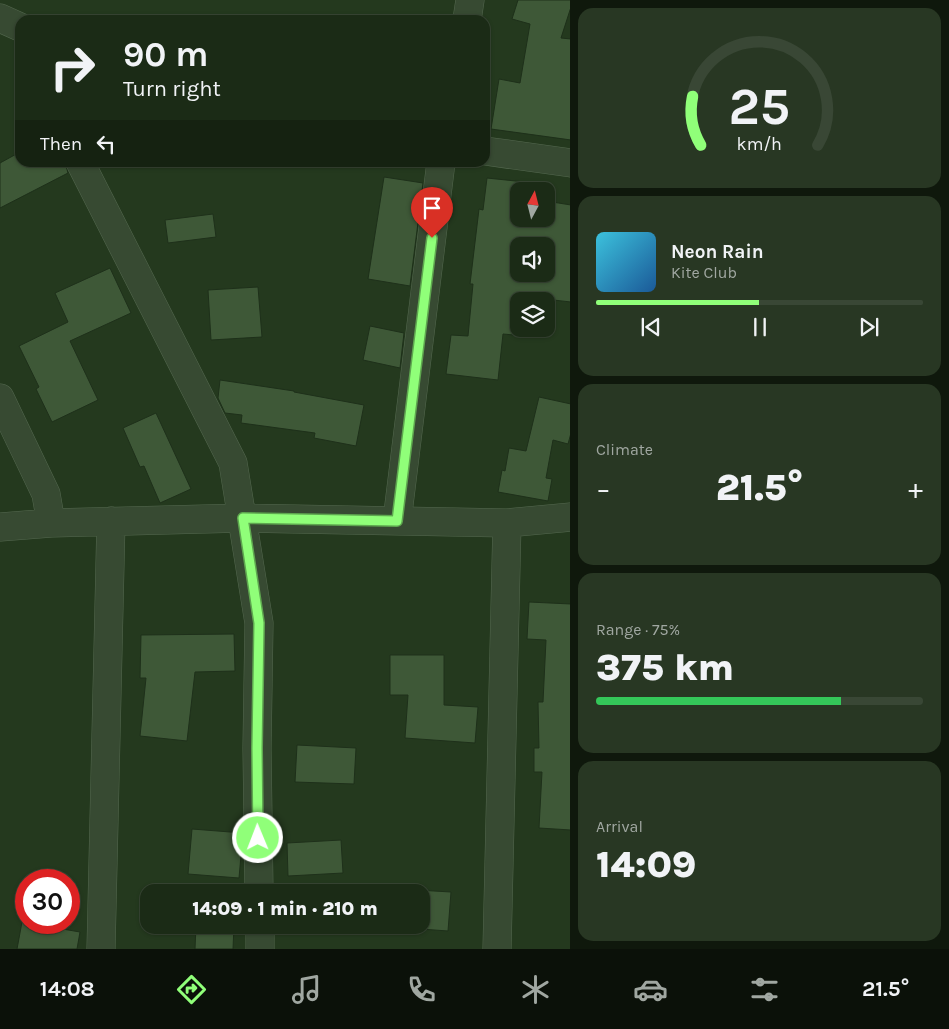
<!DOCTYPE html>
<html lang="en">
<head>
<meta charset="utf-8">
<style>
  body { margin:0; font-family:Karla,sans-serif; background:#283723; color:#f1f3f6; height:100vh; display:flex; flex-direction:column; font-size:19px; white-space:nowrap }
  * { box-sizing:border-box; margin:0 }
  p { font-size:16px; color:#a0a7a1 }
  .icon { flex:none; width:28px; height:28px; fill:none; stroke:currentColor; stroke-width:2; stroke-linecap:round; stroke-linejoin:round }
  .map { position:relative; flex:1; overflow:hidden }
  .side { display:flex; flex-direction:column; gap:8px; padding:8px; background:#0f180c; width:379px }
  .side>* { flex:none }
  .hud { position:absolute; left:15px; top:15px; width:475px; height:152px; border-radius:15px; box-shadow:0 1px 4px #0004,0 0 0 1px #394735; background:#1b2b16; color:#f1f3f6; overflow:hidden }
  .needle { width:32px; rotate:7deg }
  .buttons { position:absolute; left:510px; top:182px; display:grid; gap:10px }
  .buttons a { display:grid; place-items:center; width:45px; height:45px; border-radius:10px; background:#1b2b16; box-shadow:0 1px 4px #0004,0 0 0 1px #394735; font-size:25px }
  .speed { position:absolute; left:15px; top:869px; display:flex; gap:10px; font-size:25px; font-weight:700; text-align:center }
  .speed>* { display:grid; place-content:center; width:65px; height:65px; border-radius:50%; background:#1b2b16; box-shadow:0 1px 4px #0004,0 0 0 1px #394735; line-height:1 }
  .speed .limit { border:8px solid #d22; background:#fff; color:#111 }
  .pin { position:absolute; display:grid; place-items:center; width:42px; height:42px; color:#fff; margin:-51px -21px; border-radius:50% 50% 50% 0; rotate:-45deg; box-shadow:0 0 5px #0007 }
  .pin .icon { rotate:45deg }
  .me { position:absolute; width:55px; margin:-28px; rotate:359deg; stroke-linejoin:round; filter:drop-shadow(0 0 4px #0008) }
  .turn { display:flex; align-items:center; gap:18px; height:105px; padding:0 25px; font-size:22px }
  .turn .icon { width:65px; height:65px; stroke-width:2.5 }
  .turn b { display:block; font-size:35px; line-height:42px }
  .then { display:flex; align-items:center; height:48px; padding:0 25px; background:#0003; gap:10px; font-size:19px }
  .big { font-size:38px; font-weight:800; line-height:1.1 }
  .side .tile { flex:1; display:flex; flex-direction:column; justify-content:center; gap:8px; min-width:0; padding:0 18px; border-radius:15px; background:#283723 }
  .side .dial { align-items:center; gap:0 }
  .dial svg { height:130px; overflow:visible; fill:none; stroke:#394735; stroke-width:7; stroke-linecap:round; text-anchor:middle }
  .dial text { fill:#f1f3f6; stroke:none }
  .song { display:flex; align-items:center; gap:15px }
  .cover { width:60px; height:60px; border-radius:8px; background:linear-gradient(135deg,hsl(190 70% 55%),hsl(210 70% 35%)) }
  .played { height:5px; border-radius:2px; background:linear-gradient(90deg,#90ff79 50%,#394735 50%) }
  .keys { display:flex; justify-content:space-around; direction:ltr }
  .heat { display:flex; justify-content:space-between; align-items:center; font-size:28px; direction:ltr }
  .charge { height:8px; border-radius:4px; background:linear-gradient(90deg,#34c759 75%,#394735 0) }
  .trip { position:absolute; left:140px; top:884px; width:290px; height:50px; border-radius:15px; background:#1b2b16; box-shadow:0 1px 4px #0004,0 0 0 1px #394735; font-weight:800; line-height:50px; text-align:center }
  .menu { display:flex; height:80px; justify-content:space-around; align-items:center; background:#0b1109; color:#a0a7a1 }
  .menu .icon { width:35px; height:35px }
  .menu .on { color:#90ff79 }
  .menu b { font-size:22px; color:#f1f3f6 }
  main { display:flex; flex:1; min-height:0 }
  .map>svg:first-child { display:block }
  .building { fill:#3e5837; stroke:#1e301a; fill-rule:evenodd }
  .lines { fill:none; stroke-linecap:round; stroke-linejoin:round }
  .minor-casing { stroke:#54684f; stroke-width:29 }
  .minor { stroke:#374a32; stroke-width:28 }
  .route-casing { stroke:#5ea64f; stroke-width:12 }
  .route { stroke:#90ff79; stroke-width:9 }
</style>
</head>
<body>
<main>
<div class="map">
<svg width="571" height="949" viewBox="0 0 571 949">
  <rect width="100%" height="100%" fill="#24391e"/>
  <path class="building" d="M518,0H571V7L561,38L571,39V140L491,129L499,79L520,83L530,24L512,19Z
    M20,152V162H65L68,173L0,208V163Z
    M384,177L423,183L410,286L368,279Z
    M487,178L525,182L524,191H519V219H546V201L571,205V302L518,296L514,335L503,334L498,380L446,374L451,335L468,336L473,284H470L479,209L483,210ZM519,246H546V274H519Z
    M213,214L216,237L168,243L165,220Z
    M110,268L131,313L70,341L98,400L52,422L36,389L39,387L19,346L68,322L55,293Z
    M258,287L262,337L211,340L208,290Z
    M370,326L404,333L400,368L363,360Z
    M220,380L294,391V392L364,405L356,446L314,438L315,433L241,423L242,415L225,413L218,398Z
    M539,397L571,404V433L568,444L553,440L546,478L552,479L548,501L498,492L502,470L505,471L509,448L526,451Z
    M156,413L191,489L160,503L144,466L140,467L123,428Z
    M529,602L571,604V830L539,828L542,772H534V748H539L538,702H543L546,640L527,639Z
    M234,634L235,671L195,672L187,741L140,736L146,678H140L141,635Z
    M390,655H444V705L478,707L475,743L405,738L408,695H390Z
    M297,745L356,748L354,784L295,782Z
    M192,829L243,833L239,878L188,874Z
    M341,840L343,873L288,876L287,843Z
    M383,888L451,892L448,931L380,926V925H421V892H383Z
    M22,922L80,932L77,949H17Z
    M196,925H234L233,949H195Z"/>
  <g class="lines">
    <defs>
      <path id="minor" d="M0,18L20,27
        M467,20L470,0
        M485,151L571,163
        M80,162L233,463L259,623L257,748L259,892
        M0,398L46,494L51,523
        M397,521L441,162
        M0,527L51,523L243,518L507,523L571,517
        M260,925V949
        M101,949L111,521
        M497,949L507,523"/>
    </defs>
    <use href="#minor" class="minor-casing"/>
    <use href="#minor" class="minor"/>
  </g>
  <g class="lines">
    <defs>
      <path id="route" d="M258,838L257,748L259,623L243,518L397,521L432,238"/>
    </defs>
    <use href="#route" class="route-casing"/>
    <use href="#route" class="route"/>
  </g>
</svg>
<div class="buttons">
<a><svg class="needle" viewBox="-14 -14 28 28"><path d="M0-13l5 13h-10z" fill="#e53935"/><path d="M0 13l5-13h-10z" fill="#a0a7a1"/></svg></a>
<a><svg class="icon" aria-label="sound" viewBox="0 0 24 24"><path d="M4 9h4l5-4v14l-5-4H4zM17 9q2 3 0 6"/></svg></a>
<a><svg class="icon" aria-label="layers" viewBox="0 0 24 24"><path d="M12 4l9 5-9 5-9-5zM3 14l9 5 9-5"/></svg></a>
</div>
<div class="speed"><div class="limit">30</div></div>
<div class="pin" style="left:432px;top:238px;background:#d93025"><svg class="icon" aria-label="arrive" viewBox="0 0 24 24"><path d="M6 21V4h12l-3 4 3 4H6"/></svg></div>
<svg class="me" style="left:258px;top:838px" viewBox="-20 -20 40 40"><circle r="17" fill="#90ff79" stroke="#fff" stroke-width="3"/><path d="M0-11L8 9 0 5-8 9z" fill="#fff"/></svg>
<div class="trip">14:09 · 1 min · 210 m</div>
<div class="hud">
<div class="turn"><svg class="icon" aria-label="right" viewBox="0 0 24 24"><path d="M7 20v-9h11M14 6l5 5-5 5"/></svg><div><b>90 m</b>Turn right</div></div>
<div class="then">Then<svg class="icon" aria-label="left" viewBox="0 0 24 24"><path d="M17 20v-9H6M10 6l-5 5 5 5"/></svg></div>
</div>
</div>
<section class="side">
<div class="tile dial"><svg viewBox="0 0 100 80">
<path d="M14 69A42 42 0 1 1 86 69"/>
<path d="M14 69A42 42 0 0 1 9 39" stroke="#90ff79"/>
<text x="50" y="56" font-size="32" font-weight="700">25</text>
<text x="50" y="72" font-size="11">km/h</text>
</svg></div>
<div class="tile">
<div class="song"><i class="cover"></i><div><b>Neon Rain</b><p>Kite Club</p></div></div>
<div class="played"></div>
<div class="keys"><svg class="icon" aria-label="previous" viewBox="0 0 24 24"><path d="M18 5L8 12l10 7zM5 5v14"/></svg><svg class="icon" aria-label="pause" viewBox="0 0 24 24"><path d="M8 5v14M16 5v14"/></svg><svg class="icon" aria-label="next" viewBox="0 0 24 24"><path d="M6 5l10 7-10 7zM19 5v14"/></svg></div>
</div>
<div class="tile"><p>Climate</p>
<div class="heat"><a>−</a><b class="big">21.5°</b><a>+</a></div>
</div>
<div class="tile"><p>Range · 75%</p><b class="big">375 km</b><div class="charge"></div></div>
<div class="tile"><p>Arrival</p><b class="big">14:09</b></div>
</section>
</main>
<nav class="menu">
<b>14:08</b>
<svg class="icon on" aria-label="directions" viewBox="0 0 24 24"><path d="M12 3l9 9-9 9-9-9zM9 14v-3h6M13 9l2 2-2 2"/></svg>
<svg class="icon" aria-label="music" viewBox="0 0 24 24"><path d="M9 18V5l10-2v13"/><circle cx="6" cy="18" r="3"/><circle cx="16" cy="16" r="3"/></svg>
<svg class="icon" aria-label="phone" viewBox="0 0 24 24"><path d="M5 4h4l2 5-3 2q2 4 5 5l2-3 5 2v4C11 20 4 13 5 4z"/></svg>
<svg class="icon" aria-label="climate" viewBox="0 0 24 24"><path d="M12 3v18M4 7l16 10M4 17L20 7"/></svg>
<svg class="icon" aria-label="car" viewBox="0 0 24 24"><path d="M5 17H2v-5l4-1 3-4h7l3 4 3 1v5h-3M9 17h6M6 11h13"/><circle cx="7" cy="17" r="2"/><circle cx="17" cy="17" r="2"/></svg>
<svg class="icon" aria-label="filters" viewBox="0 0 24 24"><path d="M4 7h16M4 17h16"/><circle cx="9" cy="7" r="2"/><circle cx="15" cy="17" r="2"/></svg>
<b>21.5°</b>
</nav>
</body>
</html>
